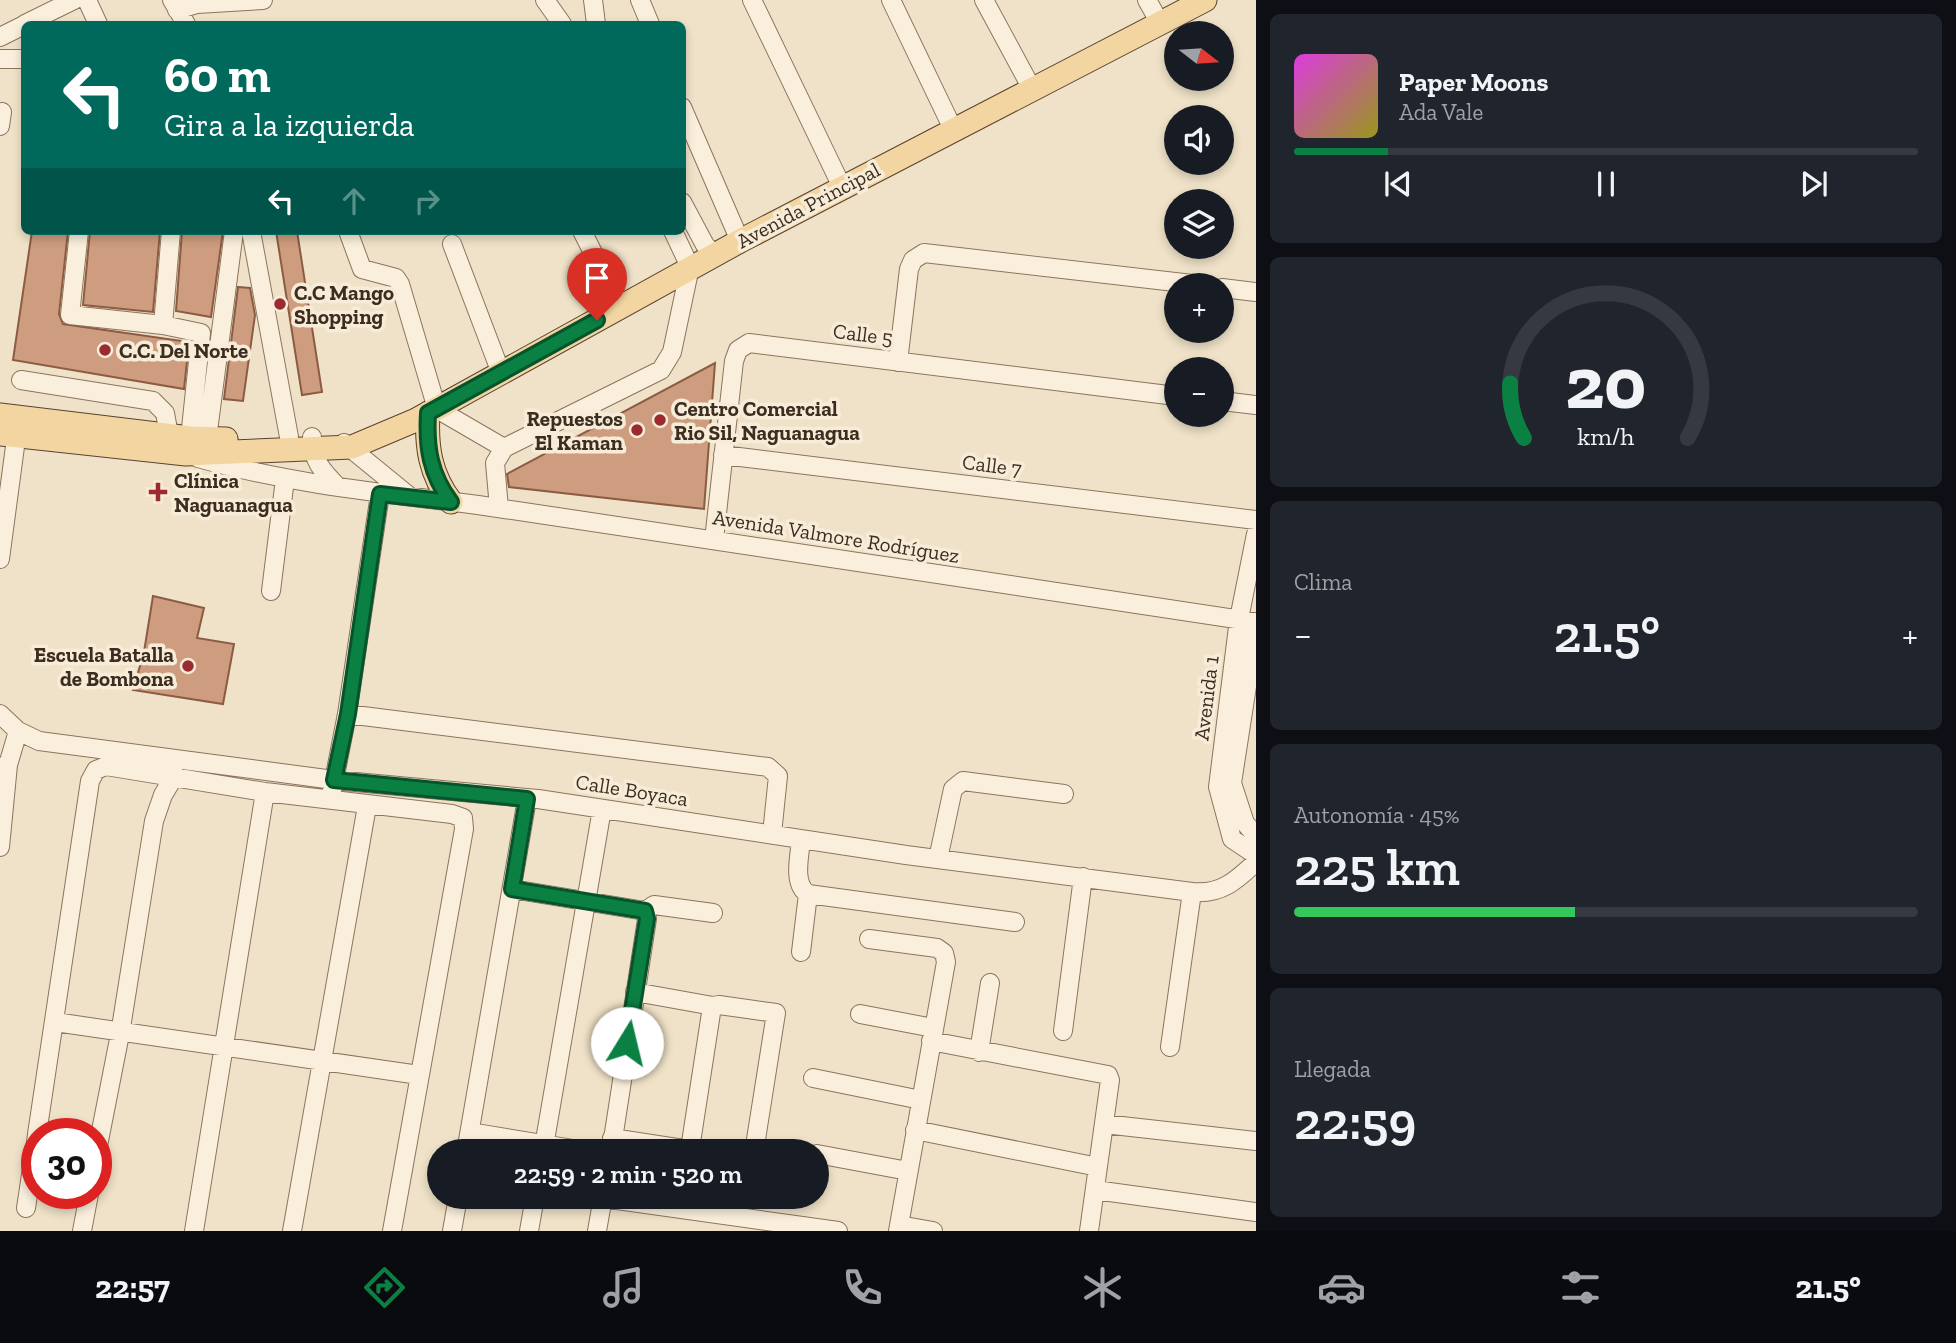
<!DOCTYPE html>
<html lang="es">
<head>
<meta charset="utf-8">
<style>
  body { margin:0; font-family:"Zilla Slab",serif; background:#20242c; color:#f1f3f6; height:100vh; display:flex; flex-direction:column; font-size:26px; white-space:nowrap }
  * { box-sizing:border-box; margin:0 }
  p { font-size:23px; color:#9ea1a6 }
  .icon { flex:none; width:38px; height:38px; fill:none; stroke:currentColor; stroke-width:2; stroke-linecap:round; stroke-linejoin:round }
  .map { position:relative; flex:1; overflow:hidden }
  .details { display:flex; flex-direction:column; gap:14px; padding:14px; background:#0d0f14; width:700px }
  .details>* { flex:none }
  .guide { position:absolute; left:21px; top:21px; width:665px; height:214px; border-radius:10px; box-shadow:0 4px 10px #0003; background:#00695c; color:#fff; overflow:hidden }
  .needle { width:46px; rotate:107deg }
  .controls { position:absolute; left:1164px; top:21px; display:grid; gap:14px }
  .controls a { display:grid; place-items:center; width:70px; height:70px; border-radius:50%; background:#171b24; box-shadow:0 4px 10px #0003; font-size:35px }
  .speed { position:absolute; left:21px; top:1118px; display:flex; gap:14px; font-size:35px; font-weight:700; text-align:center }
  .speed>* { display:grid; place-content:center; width:91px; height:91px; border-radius:50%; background:#171b24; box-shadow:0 4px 10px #0003; line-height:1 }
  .speed .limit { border:10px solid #d22; background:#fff; color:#111 }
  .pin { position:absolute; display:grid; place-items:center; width:60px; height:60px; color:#fff; margin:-72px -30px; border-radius:50% 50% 50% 0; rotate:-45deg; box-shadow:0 0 7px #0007 }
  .pin .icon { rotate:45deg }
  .me { position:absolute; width:77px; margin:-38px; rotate:9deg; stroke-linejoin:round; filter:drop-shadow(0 0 5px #0008) }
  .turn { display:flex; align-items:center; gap:24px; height:147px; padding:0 28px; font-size:32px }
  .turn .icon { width:91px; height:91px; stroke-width:2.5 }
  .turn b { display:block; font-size:49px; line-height:60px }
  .lanes { display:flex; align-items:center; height:66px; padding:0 28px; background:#0003; justify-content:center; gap:35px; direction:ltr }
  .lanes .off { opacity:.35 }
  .big { font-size:52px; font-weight:600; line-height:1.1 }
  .details .tile { flex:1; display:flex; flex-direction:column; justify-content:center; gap:10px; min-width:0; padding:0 24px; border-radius:10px; background:#20242c }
  .details .dial { align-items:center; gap:0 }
  .dial svg { height:182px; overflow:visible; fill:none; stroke:#363941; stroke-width:7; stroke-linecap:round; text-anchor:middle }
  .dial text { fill:#f1f3f6; stroke:none }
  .song { display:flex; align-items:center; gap:21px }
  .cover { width:84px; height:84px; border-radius:10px; background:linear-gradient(135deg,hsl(300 70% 55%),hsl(60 70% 35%)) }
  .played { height:7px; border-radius:4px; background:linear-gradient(90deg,#0b8043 15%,#363941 15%) }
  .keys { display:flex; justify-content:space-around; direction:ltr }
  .heat { display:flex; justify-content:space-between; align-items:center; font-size:38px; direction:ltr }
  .charge { height:10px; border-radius:5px; background:linear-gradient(90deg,#34c759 45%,#363941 0) }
  .trip { position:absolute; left:427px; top:1139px; width:402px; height:70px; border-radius:35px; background:#171b24; box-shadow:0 4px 10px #0003; font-weight:600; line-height:70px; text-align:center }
  .dock { display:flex; height:112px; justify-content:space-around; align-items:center; background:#090b0e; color:#9ea1a6 }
  .dock .icon { width:49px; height:49px }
  .dock .active { color:#0b8043 }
  .dock b { font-size:32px; color:#f1f3f6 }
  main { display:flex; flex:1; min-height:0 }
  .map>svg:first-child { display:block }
  .building { fill:#ce9c7e; stroke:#8c5c42; stroke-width:2 }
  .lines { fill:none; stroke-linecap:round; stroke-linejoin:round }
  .minor-casing { stroke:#8c745d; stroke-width:20 }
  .major-casing { stroke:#5a4230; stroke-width:25 }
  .minor { stroke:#faefdc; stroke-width:18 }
  .major { stroke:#f2d5a1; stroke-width:23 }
  .route-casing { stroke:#07532c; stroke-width:18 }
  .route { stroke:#0b8043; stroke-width:12 }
  .poi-dot { fill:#9c2b31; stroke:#f7ecd8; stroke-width:2.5 }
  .labels { text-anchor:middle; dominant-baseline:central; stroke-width:7; stroke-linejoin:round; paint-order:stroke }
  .street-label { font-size:21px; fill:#3c2d20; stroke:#f7ecd8 }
  .poi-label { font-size:21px; font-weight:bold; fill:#3c2d20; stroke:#f7ecd8; text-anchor:start }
</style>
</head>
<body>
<main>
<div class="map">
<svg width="1256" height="1231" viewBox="0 0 1256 1231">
  <rect width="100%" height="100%" fill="#efe2c8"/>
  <path class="building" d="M32,231H68L59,314L63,324L189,342L184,389L13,360Z
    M90,231H160L153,312L83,305Z
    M182,231H223L211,317L176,311Z
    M276,231H297L322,392L302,395Z
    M238,287L250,288L255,315L243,401L224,399Z
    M715,363L704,509L509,487L507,474Z
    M153,596L204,608L197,638L234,644L223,704L133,690L144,652Z"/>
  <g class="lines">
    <defs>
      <path id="minor" d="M87,0L98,24
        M172,0L186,24
        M545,0L562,24
        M593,0L596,24
        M640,0L650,24
        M752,0L842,187
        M891,0L953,129
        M984,0L1032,89
        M1147,0L1160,23
        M177,10L197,4L263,0
        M25,24L74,0
        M0,37L24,25
        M0,59H24
        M682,107L740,241
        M0,126L2,112
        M682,202L705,245L714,254
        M79,231L70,315L163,325L201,333L190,438
        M251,231L289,437
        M348,231L362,269L396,278L400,284L437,409L504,448
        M582,231L620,306
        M452,244L501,373
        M1222,288L1256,292
        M163,325L171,231
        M898,362L909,269L913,260L924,253L1201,285
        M21,380L153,401L165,413L169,435
        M1222,401L1256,405
        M312,437C312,460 322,471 338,487
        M207,439L234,231
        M344,443L409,496
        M723,455L1256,520
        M198,458C290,484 384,493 478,505L1256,622
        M499,508L495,463L504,448L661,370L672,352L690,267L673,231
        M1256,534L1239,619L1218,787L1232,839L1256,855
        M714,540L734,361L738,350L749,343L1176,396
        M0,559L18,424
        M271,591L285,479
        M1256,628L1232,783L1245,823L1256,836
        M0,714L18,731L39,741L334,780L538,799L906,855L1192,892C1221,895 1237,880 1256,862
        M347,714L768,767L778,776L772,834
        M0,767L8,765L18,731
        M332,791L347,714L380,494
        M801,839C800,855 792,884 808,894L1015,922
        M0,847L8,765
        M938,859L953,789L963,781L1064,794
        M512,889L645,911L647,919L611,1152
        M645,911L654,905L713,913
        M869,939L937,948L944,953L946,962L898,1231
        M801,952L808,894
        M635,992L713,1006
        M860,1014L933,1028
        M55,1022L419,1075
        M1063,1031L1083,877
        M931,1041L1108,1075L1110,1080L1089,1231
        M1170,1047L1192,892
        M979,1052L990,983
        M813,1078L921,1100
        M1104,1124L1256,1141
        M915,1130L1098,1167
        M470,1132L591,1152
        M37,1134L90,781L96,770L106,766L265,792L452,814L463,818L464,829L392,1231
        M612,1138L703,1152
        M690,1149L711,1013L713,1006L719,1005L776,1013L754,1152
        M466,1152L527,799
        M543,1152L602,809
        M817,1154L908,1171
        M96,1156L120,1034L154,821L163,795L175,775
        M1095,1190L1256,1212
        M603,1198L838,1231
        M26,1208L37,1135
        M899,1225L933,1231
        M82,1231L89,1194
        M194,1231L265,792
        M292,1231L367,806
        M452,1231L458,1197
        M529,1231L535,1197
        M597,1231L603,1197"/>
      <path id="major" d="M428,413C426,447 430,474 451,502
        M0,415L190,438L226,439
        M0,434L186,454L352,447L416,420L740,241L1205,0"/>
    </defs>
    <use href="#minor" class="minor-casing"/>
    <use href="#major" class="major-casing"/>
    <use href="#minor" class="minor"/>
    <use href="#major" class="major"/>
  </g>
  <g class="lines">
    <defs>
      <path id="route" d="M597,320L428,413C426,447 430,474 451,502L380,494L348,714L334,780L527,799L512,889L645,911L647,919L627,1043"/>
    </defs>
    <use href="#route" class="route-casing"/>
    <use href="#route" class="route"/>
  </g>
  <g class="poi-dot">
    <circle cx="280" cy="304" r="7"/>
    <circle cx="105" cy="350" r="7"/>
    <circle cx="660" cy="420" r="7"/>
    <circle cx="637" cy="430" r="7"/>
    <path d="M154.5 481.5h7v7h7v7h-7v7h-7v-7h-7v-7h7z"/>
    <circle cx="188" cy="666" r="7"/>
  </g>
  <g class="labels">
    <g class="street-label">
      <text transform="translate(808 205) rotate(-28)">Avenida Principal</text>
      <text transform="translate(863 334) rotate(7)">Calle 5</text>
      <text transform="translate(992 465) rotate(7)">Calle 7</text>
      <text transform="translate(836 536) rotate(9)">Avenida Valmore Rodríguez</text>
      <text transform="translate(1206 698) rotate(-83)">Avenida 1</text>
      <text transform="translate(632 790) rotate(9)">Calle Boyaca</text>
    </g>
    <g class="poi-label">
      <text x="294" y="292">C.C Mango<tspan x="294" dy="24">Shopping</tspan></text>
      <text x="119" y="350">C.C. Del Norte</text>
      <text x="674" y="408">Centro Comercial<tspan x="674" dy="24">Rio Sil, Naguanagua</tspan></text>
      <text x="623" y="418" text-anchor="end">Repuestos<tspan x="623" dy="24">El Kaman</tspan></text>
      <text x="174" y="480">Clínica<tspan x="174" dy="24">Naguanagua</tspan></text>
      <text x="174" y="654" text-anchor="end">Escuela Batalla<tspan x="174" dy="24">de Bombona</tspan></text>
    </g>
  </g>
</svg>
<div class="controls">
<a><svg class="needle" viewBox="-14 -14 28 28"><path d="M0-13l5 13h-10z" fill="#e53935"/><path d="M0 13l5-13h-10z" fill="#9ea1a6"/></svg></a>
<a><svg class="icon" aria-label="sound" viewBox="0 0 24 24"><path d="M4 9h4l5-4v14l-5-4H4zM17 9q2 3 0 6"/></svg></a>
<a><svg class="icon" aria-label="layers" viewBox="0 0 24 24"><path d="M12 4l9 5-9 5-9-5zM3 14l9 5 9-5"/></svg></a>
<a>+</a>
<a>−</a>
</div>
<div class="speed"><div class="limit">30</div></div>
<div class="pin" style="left:597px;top:320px;background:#d93025"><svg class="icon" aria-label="arrive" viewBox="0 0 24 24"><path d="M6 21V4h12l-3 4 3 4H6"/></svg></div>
<svg class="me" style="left:627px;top:1043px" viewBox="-20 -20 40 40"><circle r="19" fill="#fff"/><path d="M0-13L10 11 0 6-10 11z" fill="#0b8043"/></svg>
<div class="trip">22:59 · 2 min · 520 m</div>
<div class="guide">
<div class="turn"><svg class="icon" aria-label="left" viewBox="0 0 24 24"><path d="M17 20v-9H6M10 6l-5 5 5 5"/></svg><div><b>60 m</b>Gira a la izquierda</div></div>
<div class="lanes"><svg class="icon" aria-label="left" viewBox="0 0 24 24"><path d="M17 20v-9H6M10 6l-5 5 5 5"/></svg><svg class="icon off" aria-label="ahead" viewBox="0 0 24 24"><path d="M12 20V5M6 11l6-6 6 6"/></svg><svg class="icon off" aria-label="right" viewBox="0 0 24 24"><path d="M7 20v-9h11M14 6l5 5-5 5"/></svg></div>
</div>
</div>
<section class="details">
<div class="tile">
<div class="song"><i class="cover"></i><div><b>Paper Moons</b><p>Ada Vale</p></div></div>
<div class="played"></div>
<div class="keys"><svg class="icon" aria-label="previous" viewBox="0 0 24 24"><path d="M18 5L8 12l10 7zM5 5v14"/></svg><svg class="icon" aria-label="pause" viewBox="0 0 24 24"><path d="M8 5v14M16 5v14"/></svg><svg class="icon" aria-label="next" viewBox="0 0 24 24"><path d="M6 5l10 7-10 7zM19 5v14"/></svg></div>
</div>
<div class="tile dial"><svg viewBox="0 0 100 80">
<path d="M14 69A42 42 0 1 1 86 69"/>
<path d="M14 69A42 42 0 0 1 8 45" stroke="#0b8043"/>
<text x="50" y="56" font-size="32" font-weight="700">20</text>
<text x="50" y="72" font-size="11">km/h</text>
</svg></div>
<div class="tile"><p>Clima</p>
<div class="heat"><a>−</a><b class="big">21.5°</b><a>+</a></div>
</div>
<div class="tile"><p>Autonomía · 45%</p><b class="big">225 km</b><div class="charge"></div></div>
<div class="tile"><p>Llegada</p><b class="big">22:59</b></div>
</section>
</main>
<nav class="dock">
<b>22:57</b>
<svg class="icon active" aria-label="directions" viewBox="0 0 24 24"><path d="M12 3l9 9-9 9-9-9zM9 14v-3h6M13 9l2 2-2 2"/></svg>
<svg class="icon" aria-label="music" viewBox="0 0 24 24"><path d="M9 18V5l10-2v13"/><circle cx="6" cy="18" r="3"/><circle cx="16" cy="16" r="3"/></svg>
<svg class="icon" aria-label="phone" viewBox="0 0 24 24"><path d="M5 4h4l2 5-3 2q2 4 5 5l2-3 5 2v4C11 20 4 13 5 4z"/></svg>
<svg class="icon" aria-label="climate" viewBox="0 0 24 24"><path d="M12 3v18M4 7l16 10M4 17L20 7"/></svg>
<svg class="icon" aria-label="car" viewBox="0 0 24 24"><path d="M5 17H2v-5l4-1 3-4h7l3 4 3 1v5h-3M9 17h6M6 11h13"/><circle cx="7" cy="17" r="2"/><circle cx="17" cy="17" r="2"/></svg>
<svg class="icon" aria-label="filters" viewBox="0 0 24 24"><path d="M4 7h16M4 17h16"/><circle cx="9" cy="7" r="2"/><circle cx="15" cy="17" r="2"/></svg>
<b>21.5°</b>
</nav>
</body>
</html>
